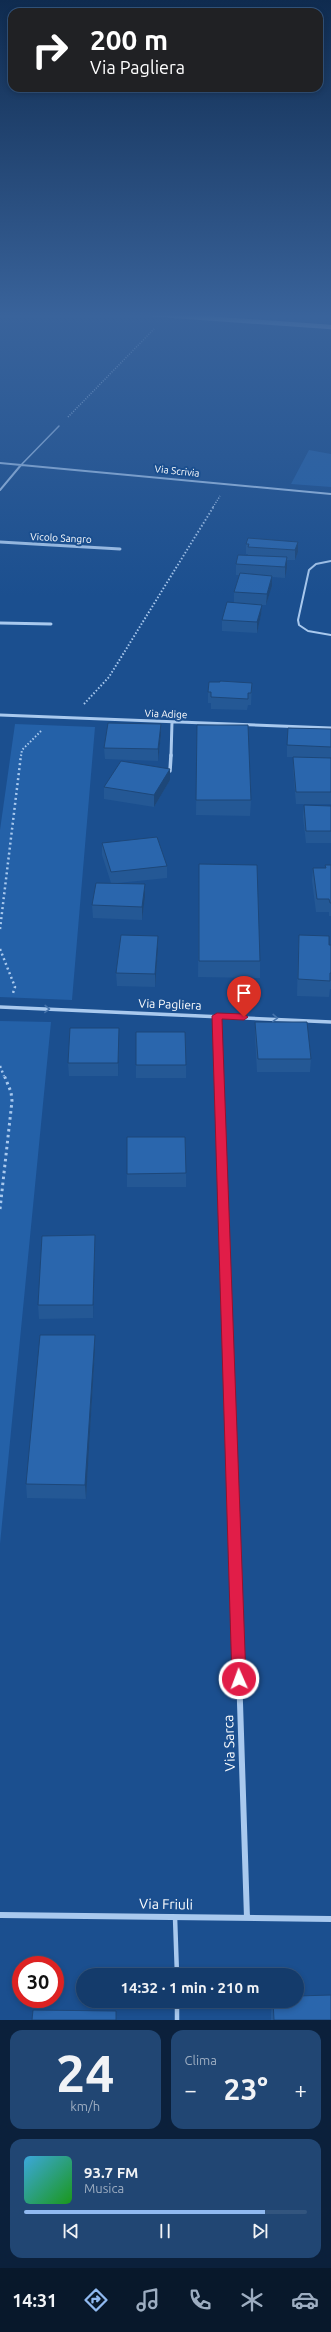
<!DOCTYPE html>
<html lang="it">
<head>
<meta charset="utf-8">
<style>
  body { margin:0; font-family:Ubuntu,sans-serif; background:#214673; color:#f1f3f6; height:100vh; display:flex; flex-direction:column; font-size:15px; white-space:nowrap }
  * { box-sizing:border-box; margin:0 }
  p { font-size:13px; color:#9dadc1 }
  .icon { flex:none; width:22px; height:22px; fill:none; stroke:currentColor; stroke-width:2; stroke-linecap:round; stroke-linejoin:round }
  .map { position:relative; height:2020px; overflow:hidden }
  .side { display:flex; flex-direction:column; gap:10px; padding:10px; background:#0b203b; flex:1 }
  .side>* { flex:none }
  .top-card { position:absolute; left:8px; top:8px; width:315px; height:84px; border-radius:12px; box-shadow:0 2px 6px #0003,0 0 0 1px #33557e; background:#202124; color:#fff; overflow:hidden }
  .speed { position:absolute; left:12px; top:1956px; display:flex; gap:8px; font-size:20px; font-weight:700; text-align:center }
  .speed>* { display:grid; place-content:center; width:52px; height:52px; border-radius:50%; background:#143b6b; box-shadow:0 2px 6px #0003,0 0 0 1px #33557e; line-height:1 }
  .speed .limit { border:6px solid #d22; background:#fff; color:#111 }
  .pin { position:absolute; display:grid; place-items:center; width:34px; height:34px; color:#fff; margin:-41px -17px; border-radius:50% 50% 50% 0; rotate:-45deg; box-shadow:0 0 4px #0007 }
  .pin .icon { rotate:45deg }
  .me { position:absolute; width:44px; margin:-22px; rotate:358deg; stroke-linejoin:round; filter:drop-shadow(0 0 3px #0008) }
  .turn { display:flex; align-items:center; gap:14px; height:84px; padding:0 16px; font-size:18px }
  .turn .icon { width:52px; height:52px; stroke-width:2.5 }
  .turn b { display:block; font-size:28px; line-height:34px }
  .big { font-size:30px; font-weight:600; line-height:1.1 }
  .side .widget { flex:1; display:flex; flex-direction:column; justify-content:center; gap:6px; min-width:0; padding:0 14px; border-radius:12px; background:#214673 }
  .side .dial { align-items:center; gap:0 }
  .dial b { font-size:52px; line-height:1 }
  .song { display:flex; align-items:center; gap:12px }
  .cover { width:48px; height:48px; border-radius:6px; background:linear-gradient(135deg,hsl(200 70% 55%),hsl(120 70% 35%)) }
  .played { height:4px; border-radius:2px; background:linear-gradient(90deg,#90b9f0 85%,#33557e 85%) }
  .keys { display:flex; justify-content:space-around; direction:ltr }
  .heat { display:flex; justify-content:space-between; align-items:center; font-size:22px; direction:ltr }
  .side .tiles { flex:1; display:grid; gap:10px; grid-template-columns:1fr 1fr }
  .widget:last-child { grid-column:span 2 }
  .trip { position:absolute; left:76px; top:1968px; width:228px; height:40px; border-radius:20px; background:#143b6b; box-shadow:0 2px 6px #0003,0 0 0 1px #33557e; font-weight:600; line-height:40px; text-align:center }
  .tabs { display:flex; height:64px; justify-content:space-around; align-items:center; background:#08182b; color:#9dadc1 }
  .tabs .icon { width:28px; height:28px }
  .tabs .current { color:#90b9f0 }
  .tabs b { font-size:18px; color:#f1f3f6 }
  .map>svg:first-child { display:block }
  .green { fill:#2461a8 }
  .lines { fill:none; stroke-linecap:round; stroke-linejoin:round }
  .path-far3 { stroke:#a9c9ee; stroke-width:1.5; stroke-dasharray:1 1.5; stroke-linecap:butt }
  .path-far2 { stroke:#a9c9ee; stroke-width:2; stroke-dasharray:1.5 2; stroke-linecap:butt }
  .path-far1 { stroke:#a9c9ee; stroke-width:2.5; stroke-dasharray:2 3; stroke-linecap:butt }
  .path { stroke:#a9c9ee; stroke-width:3; stroke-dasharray:2.5 3.5; stroke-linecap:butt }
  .lane-far2 { stroke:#a9c9ee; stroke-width:1.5 }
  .lane-far1 { stroke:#a9c9ee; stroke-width:2 }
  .lane { stroke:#a9c9ee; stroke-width:4.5 }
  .street-far4 { stroke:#a9c9ee; stroke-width:2 }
  .street-far3 { stroke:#a9c9ee; stroke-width:3 }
  .street-far2 { stroke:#a9c9ee; stroke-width:3.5 }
  .street-far1 { stroke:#a9c9ee; stroke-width:5 }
  .street { stroke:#a9c9ee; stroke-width:6 }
  .secondary { stroke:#d6e6fa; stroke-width:4.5 }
  .wall { fill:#245895 }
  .shaded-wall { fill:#1d4779 }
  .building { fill:#2a66ad; stroke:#1d4779 }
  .oneway { stroke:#4674ac }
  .route { fill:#e11d48; stroke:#92132f }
  .labels { text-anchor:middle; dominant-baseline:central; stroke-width:4; stroke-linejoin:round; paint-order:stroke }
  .far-street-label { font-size:10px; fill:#fff; stroke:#1b4f8f }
  .street-label { font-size:12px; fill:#fff; stroke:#1b4f8f }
  .near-street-label { font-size:14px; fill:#fff; stroke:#1b4f8f }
</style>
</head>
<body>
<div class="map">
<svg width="331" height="2020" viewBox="0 0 331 2020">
  <rect width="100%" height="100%" fill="#1b4f8f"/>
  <path class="green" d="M180,313H317L331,314V324Z
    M309,450L331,454V487L291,484Z
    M15,724L95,727L72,1000L0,997V830Z
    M0,1021L51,1022L0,1544Z"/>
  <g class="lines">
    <path class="path-far3" d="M68,417L154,329
      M213,507L220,496"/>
    <path class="path-far2" d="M84,704L109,677L214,506
      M21,756L22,750L41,731"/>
    <path class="path-far1" d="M0,929L21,755
      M0,949L15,987L13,993
      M0,1066L4,1076"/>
    <path class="path" d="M0,1209L12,1101L11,1092L4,1075"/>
    <path class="lane-far2" d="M21,465L59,426"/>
    <path class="lane-far1" d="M331,561L316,564L309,570L298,620L299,625L308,631L331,635"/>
    <path class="lane" d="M175,1917L177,1975
      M177,2001V2020"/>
    <path class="street-far4" d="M0,463L331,494
      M0,490L21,465"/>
    <path class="street-far3" d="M0,542L120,549
      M0,623L51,624
      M0,715L331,728
      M171,756L172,722"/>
    <path class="street-far2" d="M170,771L171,755
      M0,1007L331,1022
      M217,1016L219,1076"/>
    <path class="street-far1" d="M219,1075L233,1489"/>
    <path class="street" d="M233,1488L247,1918
      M0,1915L331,1919"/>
    <path class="secondary" d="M9,313H30
      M135,313L331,327"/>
  </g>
  <path class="wall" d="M298,542V552L295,560H287V568L285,578L272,577V586L266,605H262L261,615L257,633L222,631V620L234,603V592L239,575H236V564L248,555V554H246V544Z
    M252,683L251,705H248L247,710L211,709V703H208V692Z
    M161,724V735L158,761L105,759L104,748Z
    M197,725L251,800L250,816L196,815Z
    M331,729V804H296L293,769V757H306H287V745Z
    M170,780L154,807L104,799V787Z
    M304,805L331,806V843H306L303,817Z
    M102,843L167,866V878L118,883L145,884V897L142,920L93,918L92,905L111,883L102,855Z
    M199,864L260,961V978L198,977Z
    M325,865H331V916H329V912H316L312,881L313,868H325Z
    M299,935L329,945H331V989H330L329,997L297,996L298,951Z
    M158,936V949L155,987L117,986L116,973Z
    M255,1022L311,1059L310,1072H257L255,1036Z
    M136,1032L186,1065V1078H136Z
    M119,1041L118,1076H69L68,1063Z
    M186,1173V1187H127V1174Z
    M95,1249L93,1318L39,1319L38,1305Z
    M95,1349L86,1499L27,1498L26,1484Z
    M272,2001H297L331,2020H271V2013Z"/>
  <path class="shaded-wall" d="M298,542V552L295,560V550Z
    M287,557V568L285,578V567Z
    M272,576V586L266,605L267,594Z
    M262,605L261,615L257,633V622Z
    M161,724V735L158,761V749Z
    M170,769V780L154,807V795Z
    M145,884V897L142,920V907Z
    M158,936V949L155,987V974Z
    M119,1028V1041L118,1076V1063Z
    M95,1235V1249L93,1318V1305Z
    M95,1335V1349L86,1499L85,1485Z"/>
  <path class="building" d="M248,538L298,542L295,550L248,547L249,544H246Z
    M238,555L287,557L285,567L236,564Z
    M240,573L272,576L267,594L234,592Z
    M227,602L262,605L257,622L222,620Z
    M220,681L252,683L251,693H248V699L211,697V692H208L209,682H220Z
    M108,723L161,724L158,749L104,748Z
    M197,725H248L251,800H196Z
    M288,728L331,729V747L287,745Z
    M293,757L331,758V792H296Z
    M121,761L170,769L154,795L104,787Z
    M304,805L331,806V831H306Z
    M157,837L167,866L111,872L102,843Z
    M199,864L257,865L260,961H199Z
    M325,865H331V903H330L329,899H317L313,868H326Z
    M96,883L145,884L142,907L92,905Z
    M121,935L158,936L155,974L116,973Z
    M299,935L329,936V945H331V973H330V981L298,979Z
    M255,1022H307L311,1059H258Z
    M70,1028H119L118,1063H68Z
    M136,1032H185L186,1065H136Z
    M127,1137H185L186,1173L127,1174Z
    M95,1235L93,1305H38L42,1236Z
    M40,1335H95L85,1485L26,1484Z
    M331,1995V2020H274L273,2001H297V1996Z
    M33,2010L116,2011V2020H32Z"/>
  <defs><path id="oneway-chevron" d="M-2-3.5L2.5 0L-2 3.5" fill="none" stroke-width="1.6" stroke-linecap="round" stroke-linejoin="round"/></defs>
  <g class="oneway">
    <use href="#oneway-chevron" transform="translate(47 1009) rotate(2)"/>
    <use href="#oneway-chevron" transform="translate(275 1018) rotate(2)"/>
  </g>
  <linearGradient id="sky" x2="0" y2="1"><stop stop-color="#0f2b4f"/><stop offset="0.53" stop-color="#39639b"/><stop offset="1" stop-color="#39639b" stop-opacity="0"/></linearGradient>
  <rect width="331" height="596" fill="url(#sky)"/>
  <path class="route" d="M217,1013L244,1014L248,1017L244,1020L222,1019L246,1679L244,1683L239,1685L234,1683L232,1679L212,1016Z"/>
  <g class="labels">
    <g class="far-street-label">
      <text transform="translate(177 471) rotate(6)">Via Scrivia</text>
      <text transform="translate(61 538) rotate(3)">Vicolo Sangro</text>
      <text transform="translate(166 714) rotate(2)">Via Adige</text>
    </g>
    <g class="street-label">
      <text transform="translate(170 1004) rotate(2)">Via Pagliera</text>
    </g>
    <g class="near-street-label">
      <text transform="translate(229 1743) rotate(-92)">Via Sarca</text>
      <text transform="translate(166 1904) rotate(1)">Via Friuli</text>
    </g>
  </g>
</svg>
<div class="speed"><div class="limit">30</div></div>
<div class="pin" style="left:244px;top:1017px;background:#d93025"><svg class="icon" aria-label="arrive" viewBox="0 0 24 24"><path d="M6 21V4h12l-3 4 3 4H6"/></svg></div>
<svg class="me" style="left:239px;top:1679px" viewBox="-20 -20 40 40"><circle r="17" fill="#e11d48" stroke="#fff" stroke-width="3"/><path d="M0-11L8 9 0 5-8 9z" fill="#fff"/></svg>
<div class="trip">14:32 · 1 min · 210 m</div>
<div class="top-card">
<div class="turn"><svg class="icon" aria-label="right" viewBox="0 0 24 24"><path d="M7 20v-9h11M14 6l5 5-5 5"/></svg><div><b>200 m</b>Via Pagliera</div></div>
</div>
</div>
<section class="side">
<div class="tiles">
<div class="widget dial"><b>24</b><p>km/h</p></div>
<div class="widget"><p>Clima</p>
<div class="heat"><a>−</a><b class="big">23°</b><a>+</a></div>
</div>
<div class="widget">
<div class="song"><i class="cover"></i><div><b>93.7 FM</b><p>Musica</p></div></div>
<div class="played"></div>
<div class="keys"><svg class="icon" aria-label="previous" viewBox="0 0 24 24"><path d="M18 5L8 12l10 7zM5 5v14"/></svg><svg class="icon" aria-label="pause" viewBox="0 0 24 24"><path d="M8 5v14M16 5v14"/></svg><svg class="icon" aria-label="next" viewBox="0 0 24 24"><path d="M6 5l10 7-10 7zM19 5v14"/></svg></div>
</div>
</div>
</section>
<nav class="tabs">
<b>14:31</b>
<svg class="icon current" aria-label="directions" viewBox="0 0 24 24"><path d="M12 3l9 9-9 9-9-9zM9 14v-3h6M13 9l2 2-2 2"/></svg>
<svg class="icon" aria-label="music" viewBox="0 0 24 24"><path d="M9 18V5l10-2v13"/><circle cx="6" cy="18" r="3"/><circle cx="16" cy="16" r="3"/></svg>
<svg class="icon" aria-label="phone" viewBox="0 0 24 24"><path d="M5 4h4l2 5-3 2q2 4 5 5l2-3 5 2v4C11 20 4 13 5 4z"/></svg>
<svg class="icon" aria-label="climate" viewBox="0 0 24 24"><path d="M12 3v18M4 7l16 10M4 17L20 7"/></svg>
<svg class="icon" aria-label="car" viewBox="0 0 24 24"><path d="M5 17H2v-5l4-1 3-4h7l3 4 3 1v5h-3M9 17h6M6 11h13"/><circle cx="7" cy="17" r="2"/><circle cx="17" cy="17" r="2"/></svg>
</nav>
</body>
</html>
